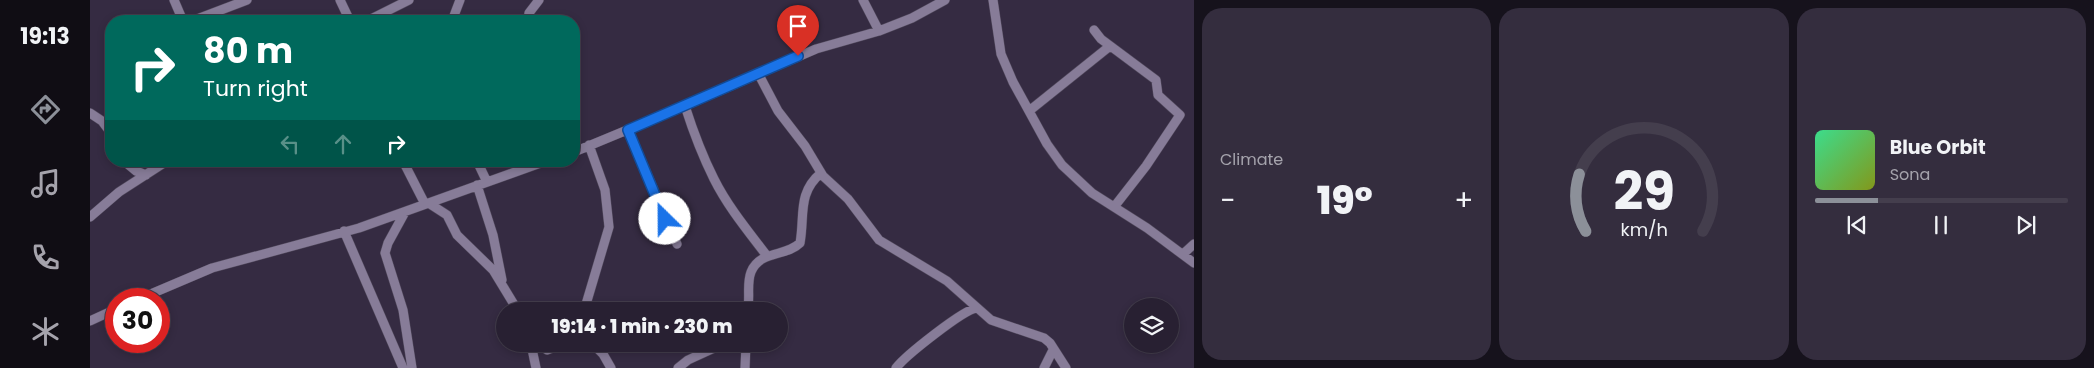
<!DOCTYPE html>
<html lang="en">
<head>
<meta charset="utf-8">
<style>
  body { margin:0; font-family:Poppins,sans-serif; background:#342d3e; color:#f1f3f6; height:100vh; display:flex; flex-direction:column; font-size:19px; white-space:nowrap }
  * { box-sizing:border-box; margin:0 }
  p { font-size:16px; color:#a5a3ac }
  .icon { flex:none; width:28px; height:28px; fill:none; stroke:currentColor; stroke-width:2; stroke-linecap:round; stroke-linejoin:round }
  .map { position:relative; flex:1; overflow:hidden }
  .details { display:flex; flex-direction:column; gap:8px; padding:8px; background:#16121c; width:900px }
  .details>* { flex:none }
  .banner { position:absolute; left:15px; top:15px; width:475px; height:152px; border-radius:20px; box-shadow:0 2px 8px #0003,0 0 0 1px #443e4d; background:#00695c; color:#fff; overflow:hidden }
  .tools { position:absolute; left:1034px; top:298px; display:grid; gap:10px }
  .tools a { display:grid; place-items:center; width:55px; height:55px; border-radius:50%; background:#282032; box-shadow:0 2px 8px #0003,0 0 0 1px #443e4d; font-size:25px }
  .speed { position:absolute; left:15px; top:288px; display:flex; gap:10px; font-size:25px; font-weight:700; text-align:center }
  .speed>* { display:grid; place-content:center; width:65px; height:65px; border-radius:50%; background:#282032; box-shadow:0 2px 8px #0003,0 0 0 1px #443e4d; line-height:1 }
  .speed .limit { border:8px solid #d22; background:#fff; color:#111 }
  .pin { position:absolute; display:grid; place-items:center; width:42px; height:42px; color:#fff; margin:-51px -21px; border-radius:50% 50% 50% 0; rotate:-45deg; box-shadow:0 0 5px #0007 }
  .pin .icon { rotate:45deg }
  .me { position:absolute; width:55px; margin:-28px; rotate:337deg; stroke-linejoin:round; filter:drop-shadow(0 0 4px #0008) }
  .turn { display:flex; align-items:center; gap:18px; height:105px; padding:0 15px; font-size:22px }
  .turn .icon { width:65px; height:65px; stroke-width:2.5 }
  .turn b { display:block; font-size:35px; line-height:42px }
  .lanes { display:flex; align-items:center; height:48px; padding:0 15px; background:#0003; justify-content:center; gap:25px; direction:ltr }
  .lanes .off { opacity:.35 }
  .big { font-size:38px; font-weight:800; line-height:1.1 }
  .details .card { flex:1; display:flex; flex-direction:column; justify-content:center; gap:8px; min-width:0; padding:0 18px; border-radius:20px; background:#342d3e }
  .details .dial { align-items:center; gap:0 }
  .dial svg { height:130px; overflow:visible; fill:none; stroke:#443e4d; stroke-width:7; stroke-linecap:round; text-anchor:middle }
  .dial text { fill:#f1f3f6; stroke:none }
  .song { display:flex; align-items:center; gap:15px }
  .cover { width:60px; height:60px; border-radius:8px; background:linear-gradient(135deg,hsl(150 70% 55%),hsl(70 70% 35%)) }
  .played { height:5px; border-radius:2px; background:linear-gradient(90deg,#8c9099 25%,#443e4d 25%) }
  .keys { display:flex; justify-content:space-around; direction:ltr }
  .heat { display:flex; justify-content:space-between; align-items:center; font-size:28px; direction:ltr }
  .details .tiles { flex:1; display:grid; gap:8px; grid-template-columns:repeat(3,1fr) }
  .trip { position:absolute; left:406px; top:302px; width:292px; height:50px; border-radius:25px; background:#282032; box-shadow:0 2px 8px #0003,0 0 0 1px #443e4d; font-weight:800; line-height:50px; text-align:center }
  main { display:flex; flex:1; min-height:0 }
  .tabs { display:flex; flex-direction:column; width:90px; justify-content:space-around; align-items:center; background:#100d14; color:#a5a3ac }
  .tabs .icon { width:35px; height:35px }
  .tabs .active { color:#8c9099 }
  .tabs b { font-size:22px; color:#f1f3f6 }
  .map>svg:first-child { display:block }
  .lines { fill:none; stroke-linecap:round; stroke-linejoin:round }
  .minor-casing { stroke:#524a5d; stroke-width:10 }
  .minor { stroke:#877c98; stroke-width:9 }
  .route-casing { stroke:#114b97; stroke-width:12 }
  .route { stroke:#1a73e8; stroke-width:9 }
</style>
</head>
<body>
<main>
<nav class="tabs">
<b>19:13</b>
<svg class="icon active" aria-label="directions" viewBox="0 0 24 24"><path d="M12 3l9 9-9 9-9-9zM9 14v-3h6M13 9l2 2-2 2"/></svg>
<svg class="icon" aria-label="music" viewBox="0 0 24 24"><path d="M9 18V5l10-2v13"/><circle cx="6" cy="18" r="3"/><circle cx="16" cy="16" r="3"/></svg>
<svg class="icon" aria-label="phone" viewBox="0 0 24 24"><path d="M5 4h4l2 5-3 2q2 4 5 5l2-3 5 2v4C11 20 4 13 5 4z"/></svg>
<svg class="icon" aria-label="climate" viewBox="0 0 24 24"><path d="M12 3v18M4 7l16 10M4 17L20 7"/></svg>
</nav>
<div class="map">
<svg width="1104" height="368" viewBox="0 0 1104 368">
  <rect width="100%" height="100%" fill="#352b42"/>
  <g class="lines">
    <defs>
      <path id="minor" d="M84,0L93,21
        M250,0L260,21
        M773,0L789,31
        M903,0L911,54L923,82L957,144L972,165L1002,193L1057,228L1104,263
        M102,21L157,0
        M277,21L319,0
        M362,21L370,0
        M438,21L439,13L449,0
        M1004,30L1011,39L1066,80L1068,95L1090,115L1056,166L1024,207
        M668,73L688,111L715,146L733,176L758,199L789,240L857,281L901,320L954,338L960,343L976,368
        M595,106C603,131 612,155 624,179C638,207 658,231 677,256
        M939,111L1020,46
        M0,113L12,121L21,133
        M538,130L587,244
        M484,152L583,111L726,49L789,31L822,18L855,0
        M34,161L46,171L56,175
        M313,161L335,204
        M387,161L397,182
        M387,185L403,235L412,280
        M340,204L357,215L367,235L403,270L428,311
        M315,212L298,243L295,253L313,310L322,368
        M0,217L29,192L77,161
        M254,231L313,368
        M1093,254L1104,244
        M49,299L122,268L269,228L456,161
        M494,311L519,227L515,190L499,145
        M657,311C661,299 656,285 661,272C670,250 696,257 710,243C715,216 707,193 731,173
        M0,321L26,309
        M441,344L446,368
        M449,344L457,350L472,344
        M503,344L513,354L521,368
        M588,368L598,360L633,344
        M655,368L656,344
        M806,368C815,356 874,309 887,308
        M954,368L963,350"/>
    </defs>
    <use href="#minor" class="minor-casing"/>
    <use href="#minor" class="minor"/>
  </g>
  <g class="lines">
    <defs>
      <path id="route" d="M575,219L538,130L708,56"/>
    </defs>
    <use href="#route" class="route-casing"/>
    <use href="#route" class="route"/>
  </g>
</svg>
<div class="tools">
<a><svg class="icon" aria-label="layers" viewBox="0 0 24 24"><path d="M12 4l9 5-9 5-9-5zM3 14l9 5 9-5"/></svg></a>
</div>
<div class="speed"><div class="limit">30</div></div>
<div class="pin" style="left:708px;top:56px;background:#d93025"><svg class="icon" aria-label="arrive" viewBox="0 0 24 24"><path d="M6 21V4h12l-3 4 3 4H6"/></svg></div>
<svg class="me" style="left:575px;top:219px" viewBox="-20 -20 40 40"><circle r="19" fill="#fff"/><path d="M0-13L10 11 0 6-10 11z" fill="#1a73e8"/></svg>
<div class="trip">19:14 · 1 min · 230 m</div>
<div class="banner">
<div class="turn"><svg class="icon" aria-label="right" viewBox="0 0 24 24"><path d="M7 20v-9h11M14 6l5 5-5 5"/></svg><div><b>80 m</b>Turn right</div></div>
<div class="lanes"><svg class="icon off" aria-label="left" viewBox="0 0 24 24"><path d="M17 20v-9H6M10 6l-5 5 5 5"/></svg><svg class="icon off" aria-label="ahead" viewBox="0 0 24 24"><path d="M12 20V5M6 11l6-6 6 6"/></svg><svg class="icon" aria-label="right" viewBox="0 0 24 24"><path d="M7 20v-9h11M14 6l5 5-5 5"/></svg></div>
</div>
</div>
<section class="details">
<div class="tiles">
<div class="card"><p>Climate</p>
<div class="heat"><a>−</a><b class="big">19°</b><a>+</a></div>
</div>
<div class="card dial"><svg viewBox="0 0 100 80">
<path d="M14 69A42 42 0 1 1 86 69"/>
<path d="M14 69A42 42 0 0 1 10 34" stroke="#8c9099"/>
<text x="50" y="56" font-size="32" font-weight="700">29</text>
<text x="50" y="72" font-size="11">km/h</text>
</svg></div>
<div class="card">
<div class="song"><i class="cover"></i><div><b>Blue Orbit</b><p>Sona</p></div></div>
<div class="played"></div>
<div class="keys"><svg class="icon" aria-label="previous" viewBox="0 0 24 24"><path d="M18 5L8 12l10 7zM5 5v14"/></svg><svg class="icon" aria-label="pause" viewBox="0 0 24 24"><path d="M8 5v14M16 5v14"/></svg><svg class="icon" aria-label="next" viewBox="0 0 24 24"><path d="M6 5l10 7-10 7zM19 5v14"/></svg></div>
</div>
</div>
</section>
</main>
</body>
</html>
